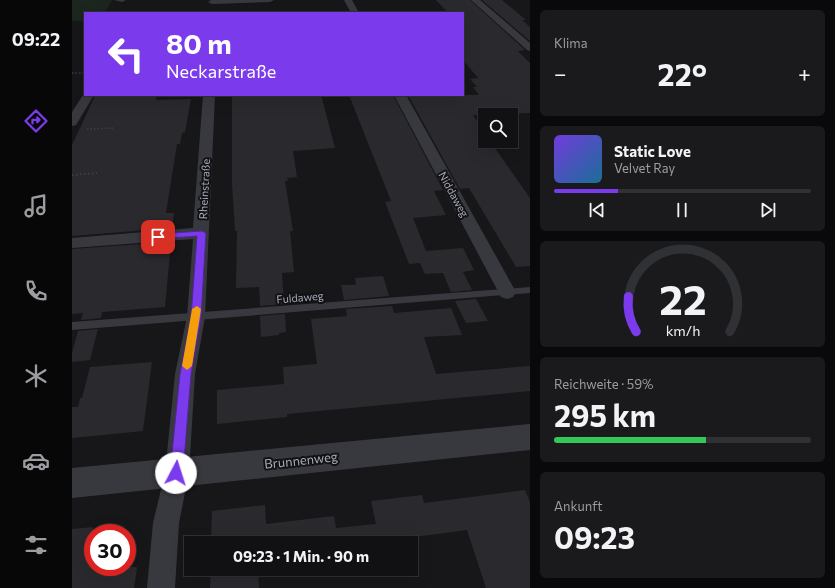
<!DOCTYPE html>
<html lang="de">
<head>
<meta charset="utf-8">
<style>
  body { margin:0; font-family:Commissioner,sans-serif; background:#1a1a1d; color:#f1f3f6; height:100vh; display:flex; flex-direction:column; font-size:15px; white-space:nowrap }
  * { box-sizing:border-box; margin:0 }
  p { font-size:13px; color:#9c9da0 }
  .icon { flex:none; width:22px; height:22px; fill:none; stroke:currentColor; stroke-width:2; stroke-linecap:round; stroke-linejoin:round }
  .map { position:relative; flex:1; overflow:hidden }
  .sheet { display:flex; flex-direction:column; gap:10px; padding:10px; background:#09090b; width:305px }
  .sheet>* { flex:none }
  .top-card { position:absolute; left:12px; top:12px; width:380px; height:84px; border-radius:0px; box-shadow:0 4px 16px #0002,0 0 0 1px #303134; background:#7c3aed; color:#fff; overflow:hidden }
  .fabs { position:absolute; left:406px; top:108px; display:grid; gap:8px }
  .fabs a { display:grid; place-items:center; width:40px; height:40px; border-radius:0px; background:#111114; box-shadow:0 4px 16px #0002,0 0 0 1px #303134; font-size:20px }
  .speed { position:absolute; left:12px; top:524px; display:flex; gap:8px; font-size:20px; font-weight:700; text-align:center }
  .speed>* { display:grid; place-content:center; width:52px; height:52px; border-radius:50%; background:#111114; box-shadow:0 4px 16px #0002,0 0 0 1px #303134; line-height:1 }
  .speed .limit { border:6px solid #d22; background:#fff; color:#111 }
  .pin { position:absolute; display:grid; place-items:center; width:34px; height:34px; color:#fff; margin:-17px; border-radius:8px; box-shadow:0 2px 6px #0006 }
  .me { position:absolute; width:44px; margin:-22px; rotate:5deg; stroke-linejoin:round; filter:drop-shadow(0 0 3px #0008) }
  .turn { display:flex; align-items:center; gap:14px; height:84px; padding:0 16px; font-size:18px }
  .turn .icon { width:52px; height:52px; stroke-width:2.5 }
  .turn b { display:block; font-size:28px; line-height:34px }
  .big { font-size:30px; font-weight:700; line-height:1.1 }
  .sheet .widget { flex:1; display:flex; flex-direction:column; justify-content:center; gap:6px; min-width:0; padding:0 14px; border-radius:6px; background:#1a1a1d }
  .sheet .dial { align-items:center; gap:0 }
  .dial svg { height:104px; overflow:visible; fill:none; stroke:#303134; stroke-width:7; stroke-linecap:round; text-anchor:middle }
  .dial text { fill:#f1f3f6; stroke:none }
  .song { display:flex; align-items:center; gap:12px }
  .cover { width:48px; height:48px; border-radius:6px; background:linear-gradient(135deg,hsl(260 70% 55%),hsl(200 70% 35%)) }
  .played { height:4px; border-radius:2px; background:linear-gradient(90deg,#7c3aed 25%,#303134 25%) }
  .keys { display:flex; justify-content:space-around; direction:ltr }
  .heat { display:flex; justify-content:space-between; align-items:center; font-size:22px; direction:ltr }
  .charge { height:6px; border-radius:3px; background:linear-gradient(90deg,#34c759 59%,#303134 0) }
  .trip { position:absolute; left:112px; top:536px; width:234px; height:40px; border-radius:0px; background:#111114; box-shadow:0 4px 16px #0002,0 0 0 1px #303134; font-weight:700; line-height:40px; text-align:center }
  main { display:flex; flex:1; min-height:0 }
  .tab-bar { display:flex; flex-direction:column; width:72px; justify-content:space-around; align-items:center; background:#070708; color:#9c9da0 }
  .tab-bar .icon { width:28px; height:28px }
  .tab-bar .current { color:#7c3aed }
  .tab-bar b { font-size:18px; color:#f1f3f6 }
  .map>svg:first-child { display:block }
  .green { fill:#1d251f }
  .building { fill:#2a2a2e }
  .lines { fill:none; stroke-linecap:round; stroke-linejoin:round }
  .path-far1 { stroke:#3e3f46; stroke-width:1.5; stroke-dasharray:1.5 2; stroke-linecap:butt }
  .path { stroke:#3e3f46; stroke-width:2; stroke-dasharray:1.5 2.5; stroke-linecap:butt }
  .service { fill:#38383f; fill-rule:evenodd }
  .minor { fill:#38383f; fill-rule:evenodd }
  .tertiary { fill:#38383f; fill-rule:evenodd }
  .route { fill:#7c3aed; stroke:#51269a }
  .slow { fill:#f59e0b }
  .labels { text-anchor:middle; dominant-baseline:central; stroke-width:4; stroke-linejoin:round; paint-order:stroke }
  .street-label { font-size:11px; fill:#a8acba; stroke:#121215 }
  .near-street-label { font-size:13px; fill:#a8acba; stroke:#121215 }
</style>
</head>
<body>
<main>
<nav class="tab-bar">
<b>09:22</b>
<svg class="icon current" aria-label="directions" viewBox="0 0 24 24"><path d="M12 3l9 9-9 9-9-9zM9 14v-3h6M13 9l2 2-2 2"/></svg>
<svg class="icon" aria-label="music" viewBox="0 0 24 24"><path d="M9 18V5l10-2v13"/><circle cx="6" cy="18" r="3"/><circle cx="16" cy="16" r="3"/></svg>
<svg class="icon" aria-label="phone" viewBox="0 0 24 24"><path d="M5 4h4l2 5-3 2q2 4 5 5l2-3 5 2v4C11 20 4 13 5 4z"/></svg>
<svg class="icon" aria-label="climate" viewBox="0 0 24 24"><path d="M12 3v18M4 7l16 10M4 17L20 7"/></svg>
<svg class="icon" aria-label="car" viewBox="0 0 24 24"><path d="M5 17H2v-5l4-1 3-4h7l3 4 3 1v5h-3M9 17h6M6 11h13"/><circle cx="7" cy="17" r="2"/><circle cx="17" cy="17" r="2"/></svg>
<svg class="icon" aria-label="filters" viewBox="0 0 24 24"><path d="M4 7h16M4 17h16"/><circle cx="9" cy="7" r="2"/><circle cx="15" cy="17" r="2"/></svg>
</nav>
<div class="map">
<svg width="458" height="588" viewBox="0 0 458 588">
  <rect width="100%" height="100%" fill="#17171a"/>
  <path class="green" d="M0,0H40L33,13H13V21H0Z"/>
  <path class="building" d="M364,0H398L453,50L446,51L458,63V113L401,115L413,134V141H418L458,198V266L444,267L397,188L388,189L336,95H407L401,87H405L398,79L406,78L391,60V13H376Z
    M410,0H430L454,20H450L458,27V41Z
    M85,95L84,100L119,99L113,132L110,133L108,144H105L94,213H102L100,228L0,236V145L23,96Z
    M160,95H249L263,148L221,151L225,177L215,178L216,181H213L221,231H218L222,272L210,273L212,304L188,306L187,287L164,288L165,231H163L160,184Z
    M277,95H321L371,190L362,191L374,215L341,218L354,251L391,248L402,270L391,272L400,290L379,292L371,273L353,274L348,263L337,264L313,202L319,201Z
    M99,242L93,307L30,312L29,318L9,320L11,313L0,314V249Z
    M311,276L317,296L272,300L269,285H284L283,278Z
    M404,299L416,321L394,323L383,301Z
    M320,306L322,313L379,308L390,335L352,337L364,374L458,366V391L215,414V417L145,424V390L212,384L211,367L245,364L239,319L275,316L274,309Z
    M213,314L214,332L207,333V335L189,337L188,316Z
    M26,329L18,360L0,362V353L6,331Z
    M80,362L71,431L0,438V407H6L8,398H10L18,367Z
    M453,490L458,502V588H414L395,530L298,543H139L140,511L193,505L194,524L262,516L264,528L304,524L299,501L350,495L352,503Z
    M21,527V567H65L62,588H0V529Z
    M139,569H186L187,588H138Z"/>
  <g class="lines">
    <path class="path-far1" d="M0,73H13
      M15,129L43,128"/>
    <path class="path" d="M0,175L25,173"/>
    <path class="service" d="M458,287V293L0,330V322Z"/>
    <path class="minor" d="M42,0H54L50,2Z
      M139,0H202L198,2L140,4L136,2Z
      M272,0H280L287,13H279Z
      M399,0H408L458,43V51L455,50Z
      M13,92V95H22L4,125L0,126V112Z
      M131,95H143L133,317L123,374L117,473L107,523L103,588H75L81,523L93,473L103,374L115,317L121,239L0,248V238L121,228Z
      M322,95H334L444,292L441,297L435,299L429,297Z"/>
    <path class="tertiary" d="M458,424V450L0,498V468Z"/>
  </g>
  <path class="route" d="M130,231L134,233L129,317L119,374L111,473L109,477L104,479L100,477L98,473L108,374L119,317L125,236L86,239L82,237L86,234Z"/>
  <path class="slow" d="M125,306L129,309L120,366L115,370L110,366L120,309Z"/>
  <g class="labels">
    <g class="street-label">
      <text transform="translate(132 189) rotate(-87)">Rheinstraße</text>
      <text transform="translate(382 194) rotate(61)">Niddaweg</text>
      <text transform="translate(228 297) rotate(-5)">Fuldaweg</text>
    </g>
    <g class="near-street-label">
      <text transform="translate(229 460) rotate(-6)">Brunnenweg</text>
    </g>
  </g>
</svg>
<div class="fabs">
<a><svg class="icon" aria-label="search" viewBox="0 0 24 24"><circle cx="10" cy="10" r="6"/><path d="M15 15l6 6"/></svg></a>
</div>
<div class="speed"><div class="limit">30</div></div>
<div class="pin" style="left:86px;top:237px;background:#d93025"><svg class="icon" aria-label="arrive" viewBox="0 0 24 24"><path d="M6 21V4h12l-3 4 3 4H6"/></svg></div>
<svg class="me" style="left:104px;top:473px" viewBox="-20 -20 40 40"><circle r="19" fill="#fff"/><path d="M0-13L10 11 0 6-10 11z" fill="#7c3aed"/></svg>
<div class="trip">09:23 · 1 Min. · 90 m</div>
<div class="top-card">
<div class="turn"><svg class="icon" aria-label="left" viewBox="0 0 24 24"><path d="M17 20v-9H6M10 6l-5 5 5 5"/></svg><div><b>80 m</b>Neckarstraße</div></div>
</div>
</div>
<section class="sheet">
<div class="widget"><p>Klima</p>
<div class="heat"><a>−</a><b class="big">22°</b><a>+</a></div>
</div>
<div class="widget">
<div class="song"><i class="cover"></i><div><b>Static Love</b><p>Velvet Ray</p></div></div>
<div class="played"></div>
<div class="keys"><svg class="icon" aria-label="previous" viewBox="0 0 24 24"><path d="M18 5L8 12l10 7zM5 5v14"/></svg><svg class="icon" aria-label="pause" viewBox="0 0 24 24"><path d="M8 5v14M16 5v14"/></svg><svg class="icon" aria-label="next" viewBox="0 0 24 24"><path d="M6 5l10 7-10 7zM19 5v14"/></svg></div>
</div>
<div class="widget dial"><svg viewBox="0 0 100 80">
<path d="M14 69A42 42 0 1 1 86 69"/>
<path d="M14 69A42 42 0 0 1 8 42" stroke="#7c3aed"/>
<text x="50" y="56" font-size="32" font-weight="700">22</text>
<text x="50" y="72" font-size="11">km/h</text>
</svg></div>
<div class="widget"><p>Reichweite · 59%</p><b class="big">295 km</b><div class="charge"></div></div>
<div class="widget"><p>Ankunft</p><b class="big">09:23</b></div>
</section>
</main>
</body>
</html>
